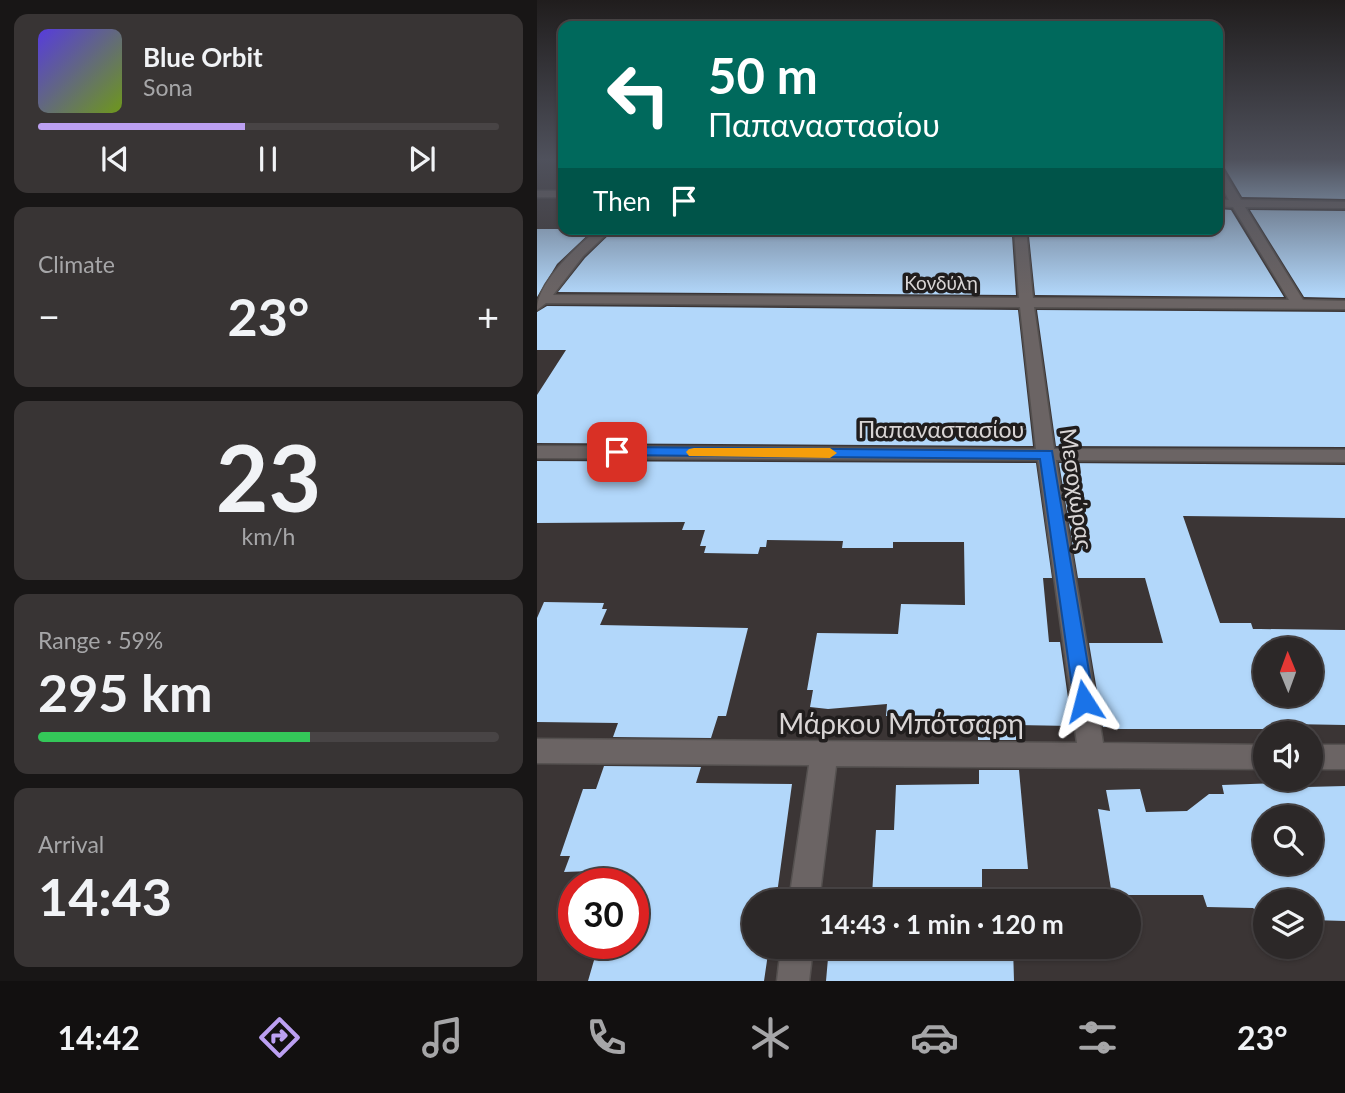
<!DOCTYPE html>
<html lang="en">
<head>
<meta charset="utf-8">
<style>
  body { margin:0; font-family:Lato,sans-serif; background:#383434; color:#f1f3f6; height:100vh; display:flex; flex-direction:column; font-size:26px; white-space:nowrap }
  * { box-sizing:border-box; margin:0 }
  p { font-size:23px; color:#a6a6a8 }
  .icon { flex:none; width:38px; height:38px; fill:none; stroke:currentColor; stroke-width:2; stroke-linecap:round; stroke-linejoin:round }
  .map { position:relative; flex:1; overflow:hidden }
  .side { display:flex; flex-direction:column; gap:14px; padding:14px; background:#181616; width:537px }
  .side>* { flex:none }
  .banner { position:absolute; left:21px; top:21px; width:665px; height:214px; border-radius:14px; box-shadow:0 2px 5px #0004,0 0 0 2px #484445; background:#00695c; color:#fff; overflow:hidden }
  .needle { width:46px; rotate:359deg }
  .controls { position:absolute; left:716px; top:637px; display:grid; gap:14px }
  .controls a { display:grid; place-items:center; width:70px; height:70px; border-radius:50%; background:#2c2828; box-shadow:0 2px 5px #0004,0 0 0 2px #484445; font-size:35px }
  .speed { position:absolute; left:21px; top:868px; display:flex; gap:14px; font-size:35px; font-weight:700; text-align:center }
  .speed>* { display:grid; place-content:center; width:91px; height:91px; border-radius:50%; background:#2c2828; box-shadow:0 2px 5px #0004,0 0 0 2px #484445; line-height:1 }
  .speed .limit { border:10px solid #d22; background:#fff; color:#111 }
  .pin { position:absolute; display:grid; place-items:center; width:60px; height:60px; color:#fff; margin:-30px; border-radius:14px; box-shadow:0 4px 10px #0006 }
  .me { position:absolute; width:77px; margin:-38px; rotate:351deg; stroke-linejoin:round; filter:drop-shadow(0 0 5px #0008) }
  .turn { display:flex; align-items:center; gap:24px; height:147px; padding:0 35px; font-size:32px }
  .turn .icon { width:91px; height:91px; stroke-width:2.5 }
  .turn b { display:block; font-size:49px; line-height:60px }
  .then { display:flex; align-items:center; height:66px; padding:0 35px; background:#0003; gap:14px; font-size:26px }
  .big { font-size:52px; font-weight:700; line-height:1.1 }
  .side .tile { flex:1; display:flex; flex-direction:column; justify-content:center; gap:10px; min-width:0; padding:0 24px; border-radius:14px; background:#383434 }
  .side .dial { align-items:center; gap:0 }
  .dial b { font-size:91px; line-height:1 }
  .song { display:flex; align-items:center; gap:21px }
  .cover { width:84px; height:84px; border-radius:10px; background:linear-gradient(135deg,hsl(250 70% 55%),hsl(80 70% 35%)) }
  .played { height:7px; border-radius:4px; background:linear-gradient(90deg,#bca0f2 45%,#484445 45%) }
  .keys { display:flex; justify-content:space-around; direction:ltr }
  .heat { display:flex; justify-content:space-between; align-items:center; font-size:38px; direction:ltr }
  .charge { height:10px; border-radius:5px; background:linear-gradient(90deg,#34c759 59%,#484445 0) }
  .trip { position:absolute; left:205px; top:889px; width:399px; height:70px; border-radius:35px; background:#2c2828; box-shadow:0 2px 5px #0004,0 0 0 2px #484445; font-weight:700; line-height:70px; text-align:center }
  .tabs { display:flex; height:112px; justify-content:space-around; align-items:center; background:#121010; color:#a6a6a8 }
  .tabs .icon { width:49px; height:49px }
  .tabs .selected { color:#bca0f2 }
  .tabs b { font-size:32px; color:#f1f3f6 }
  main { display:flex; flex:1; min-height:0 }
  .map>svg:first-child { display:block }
  .building { fill:#b2d7fa; fill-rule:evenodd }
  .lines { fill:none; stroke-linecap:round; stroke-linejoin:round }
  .minor-casing { stroke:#555150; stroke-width:3 }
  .minor { fill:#6b6464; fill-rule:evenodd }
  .route { fill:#1a73e8; stroke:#114b97; stroke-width:2 }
  .slow { fill:#f59e0b }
  .labels { text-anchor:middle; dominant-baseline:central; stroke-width:7; stroke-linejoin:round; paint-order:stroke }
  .far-street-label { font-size:19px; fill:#d9d5d5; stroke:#201d1d }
  .street-label { font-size:23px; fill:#d9d5d5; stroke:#201d1d }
  .near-street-label { font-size:28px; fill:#d9d5d5; stroke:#201d1d }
</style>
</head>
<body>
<main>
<section class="side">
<div class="tile">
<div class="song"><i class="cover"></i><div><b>Blue Orbit</b><p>Sona</p></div></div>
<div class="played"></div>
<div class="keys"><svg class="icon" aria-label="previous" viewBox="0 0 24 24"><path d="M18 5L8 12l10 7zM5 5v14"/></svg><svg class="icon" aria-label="pause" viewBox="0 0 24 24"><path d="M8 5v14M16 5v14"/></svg><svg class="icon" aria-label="next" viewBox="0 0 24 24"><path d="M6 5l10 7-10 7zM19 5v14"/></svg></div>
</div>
<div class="tile"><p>Climate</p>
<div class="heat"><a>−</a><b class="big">23°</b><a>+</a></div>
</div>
<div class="tile dial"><b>23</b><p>km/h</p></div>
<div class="tile"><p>Range · 59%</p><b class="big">295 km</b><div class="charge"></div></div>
<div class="tile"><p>Arrival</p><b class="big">14:43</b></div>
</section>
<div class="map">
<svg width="808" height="981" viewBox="0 0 808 981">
  <rect width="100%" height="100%" fill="#3b3535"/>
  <path class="building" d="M682,158H808V199L705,197Z
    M681,209L694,210L747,297L498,295L492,236H547L545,229H681Z
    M713,210L808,211V298L767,297Z
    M0,229H57L20,264L0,297Z
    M78,229H465L467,236H475L479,295L21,292L48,258Z
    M10,306L481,310L496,446L0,443V395L29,350H0V312Z
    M500,310L808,312V447L519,446Z
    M0,461L499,463L515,578H506L512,642H523L535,726L478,725L480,740H441V717L349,716L350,704L291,709L273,707L276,690H270L280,633L361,634L364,604L428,605L427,542H356V548H305L306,541L230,540L229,547H223L221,554L167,553L169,546H163L168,530H145L148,522L0,523Z
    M522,463L808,465V518L646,516L683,623H714L716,629H723L808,630V725L752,724L753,729H580V727H566L552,643H626L608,578H541ZM728,649H774V695H728Z
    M7,602L67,603L65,609H70L63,625L211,628L189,716H181L174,738L76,737L81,723L0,722V618Z
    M67,766L164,767L159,783L255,784L239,901H217V947H232L227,981H51L62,943H96V884H50L54,871L27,872L33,856H23L46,789H59Z
    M442,770H482L491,869H445V901H309L310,896L335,895L339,830H357L359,785L442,784Z
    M768,782L769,787L808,786V921L774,920V901H728V918L716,908L670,907L666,895H575L561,809L573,811L569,790L603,789L609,812L650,811L672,794H687L685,785ZM728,817H774V863H728Z
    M292,947H476L477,981H289Z"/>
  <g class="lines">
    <defs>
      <path id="minor" d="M681,169L685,170L704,200L808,202V208L708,207L766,300L808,301V309L497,307L517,449L808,450V462L519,460L566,743L728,745V769L299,766L282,901H252L272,765L0,763V739L540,743L501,460L0,458V446L499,449L483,307L9,303L0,310C0,282 39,248 61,229H75L46,256L16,295L482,298L477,229H489L496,298L752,300L696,207L681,206V200H692L681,180Z
        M0,191H26V197H0Z
        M774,745H808V769H774Z
        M244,947H276L272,981H240Z"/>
    </defs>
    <use href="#minor" class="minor-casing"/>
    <use href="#minor" class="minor"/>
  </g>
  <linearGradient id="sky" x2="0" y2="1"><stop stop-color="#201d1d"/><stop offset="0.54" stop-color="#4f515c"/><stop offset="1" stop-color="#4f515c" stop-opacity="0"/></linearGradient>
  <rect width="808" height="295" fill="url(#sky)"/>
  <path class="route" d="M80,447L515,451L557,701L554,707L547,710L540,707L537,701L503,459L75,455L73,452L75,449Z"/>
  <path class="slow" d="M157,448H293L300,453L293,458L152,456L149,452L152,449Z"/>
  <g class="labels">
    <g class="far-street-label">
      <text x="404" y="282">Κονδύλη</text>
    </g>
    <g class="street-label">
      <text x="404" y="429">Παπαναστασίου</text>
      <text transform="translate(540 489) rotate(82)">Μεσοχώρας</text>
    </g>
    <g class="near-street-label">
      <text x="364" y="723">Μάρκου Μπότσαρη</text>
    </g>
  </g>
</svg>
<div class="controls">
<a><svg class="needle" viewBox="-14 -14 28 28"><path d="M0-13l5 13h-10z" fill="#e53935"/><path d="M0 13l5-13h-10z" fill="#a6a6a8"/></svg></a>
<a><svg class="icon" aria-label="sound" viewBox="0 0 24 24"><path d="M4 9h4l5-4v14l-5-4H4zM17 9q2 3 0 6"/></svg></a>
<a><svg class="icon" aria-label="search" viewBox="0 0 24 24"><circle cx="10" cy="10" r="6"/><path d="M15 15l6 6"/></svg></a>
<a><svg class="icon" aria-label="layers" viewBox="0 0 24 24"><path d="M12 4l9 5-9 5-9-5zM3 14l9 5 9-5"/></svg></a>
</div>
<div class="speed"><div class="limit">30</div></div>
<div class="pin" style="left:80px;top:452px;background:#d93025"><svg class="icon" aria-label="arrive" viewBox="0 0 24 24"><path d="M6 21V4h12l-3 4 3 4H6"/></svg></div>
<svg class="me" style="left:547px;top:701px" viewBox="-20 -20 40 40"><path d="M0-17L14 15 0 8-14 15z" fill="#1a73e8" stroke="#fff" stroke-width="4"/></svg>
<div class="trip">14:43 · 1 min · 120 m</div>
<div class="banner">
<div class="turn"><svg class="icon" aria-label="left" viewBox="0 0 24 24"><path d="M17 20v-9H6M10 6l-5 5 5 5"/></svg><div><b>50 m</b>Παπαναστασίου</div></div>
<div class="then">Then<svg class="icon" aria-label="arrive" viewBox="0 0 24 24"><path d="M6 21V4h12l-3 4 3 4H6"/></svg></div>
</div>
</div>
</main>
<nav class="tabs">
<b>14:42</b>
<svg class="icon selected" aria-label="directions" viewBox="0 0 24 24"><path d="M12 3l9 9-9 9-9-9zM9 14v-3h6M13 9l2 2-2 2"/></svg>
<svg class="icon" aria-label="music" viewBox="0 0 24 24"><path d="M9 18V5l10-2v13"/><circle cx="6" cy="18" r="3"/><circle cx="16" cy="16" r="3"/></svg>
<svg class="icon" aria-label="phone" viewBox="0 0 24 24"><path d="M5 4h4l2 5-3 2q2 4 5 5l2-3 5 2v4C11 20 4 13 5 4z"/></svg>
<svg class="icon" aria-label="climate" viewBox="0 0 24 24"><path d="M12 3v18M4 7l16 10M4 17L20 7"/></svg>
<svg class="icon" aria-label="car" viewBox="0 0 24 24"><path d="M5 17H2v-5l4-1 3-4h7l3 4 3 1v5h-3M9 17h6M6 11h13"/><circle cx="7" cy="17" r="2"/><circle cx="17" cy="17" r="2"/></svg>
<svg class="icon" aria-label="filters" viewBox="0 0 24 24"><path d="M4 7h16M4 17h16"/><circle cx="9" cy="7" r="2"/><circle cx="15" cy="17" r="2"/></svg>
<b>23°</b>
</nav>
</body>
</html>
